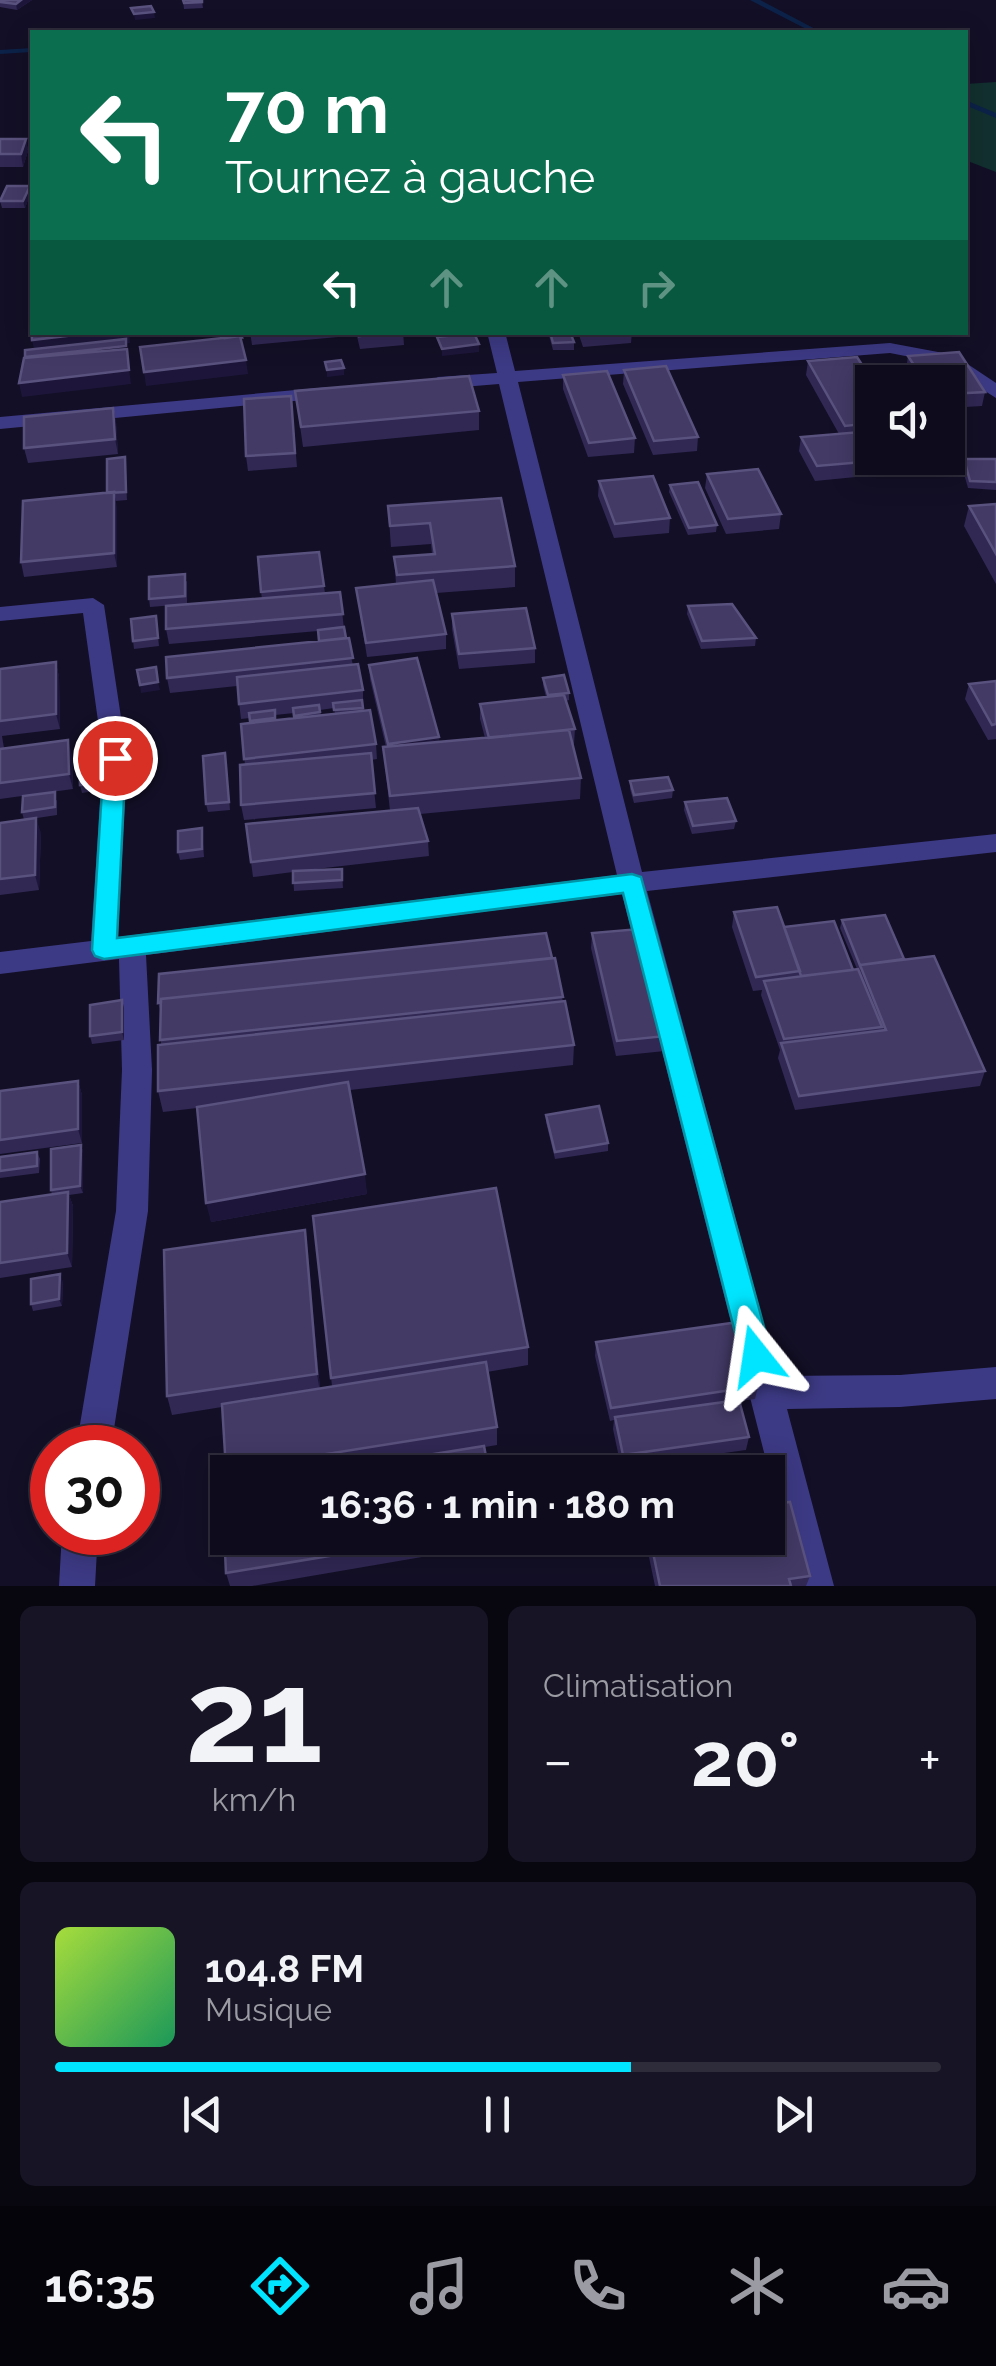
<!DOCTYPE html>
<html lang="fr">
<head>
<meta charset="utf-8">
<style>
  body { margin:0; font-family:Raleway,sans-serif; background:#171425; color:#f1f3f6; height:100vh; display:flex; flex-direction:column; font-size:38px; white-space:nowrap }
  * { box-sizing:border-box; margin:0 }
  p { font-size:32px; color:#9b9ba3 }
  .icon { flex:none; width:55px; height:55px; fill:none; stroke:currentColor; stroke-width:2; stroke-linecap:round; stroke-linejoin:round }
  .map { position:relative; height:1586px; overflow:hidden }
  .sheet { display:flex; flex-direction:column; gap:20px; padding:20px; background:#08060f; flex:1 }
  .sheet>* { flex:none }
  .guide { position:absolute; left:30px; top:30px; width:938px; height:305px; border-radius:0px; box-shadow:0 5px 25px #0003,0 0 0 2px #2e2b3b; background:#0b6e4f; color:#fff; overflow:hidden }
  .controls { position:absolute; left:855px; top:365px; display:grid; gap:20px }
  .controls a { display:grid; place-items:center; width:110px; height:110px; border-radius:0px; background:#0e0b1c; box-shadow:0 5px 25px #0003,0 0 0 2px #2e2b3b; font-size:50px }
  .speed { position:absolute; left:30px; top:1425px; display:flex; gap:20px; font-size:50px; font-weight:700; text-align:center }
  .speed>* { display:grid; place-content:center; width:130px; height:130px; border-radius:50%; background:#0e0b1c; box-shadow:0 5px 25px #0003,0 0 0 2px #2e2b3b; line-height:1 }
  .speed .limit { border:15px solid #d22; background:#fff; color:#111 }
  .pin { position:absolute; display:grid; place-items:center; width:85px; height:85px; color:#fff; margin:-42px; border:5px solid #fff; border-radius:50%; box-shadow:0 2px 10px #0007 }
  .me { position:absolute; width:110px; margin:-55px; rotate:345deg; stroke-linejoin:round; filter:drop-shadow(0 0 8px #0008) }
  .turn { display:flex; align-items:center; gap:35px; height:210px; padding:0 30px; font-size:45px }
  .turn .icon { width:130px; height:130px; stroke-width:2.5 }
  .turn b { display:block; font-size:70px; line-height:85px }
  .lanes { display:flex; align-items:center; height:95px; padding:0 30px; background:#0003; justify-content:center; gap:50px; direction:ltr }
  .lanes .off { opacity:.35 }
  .big { font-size:75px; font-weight:700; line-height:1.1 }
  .sheet .tile { flex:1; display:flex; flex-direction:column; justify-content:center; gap:15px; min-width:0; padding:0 35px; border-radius:15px; background:#171425 }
  .sheet .dial { align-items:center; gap:0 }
  .dial b { font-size:130px; line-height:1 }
  .song { display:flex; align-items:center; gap:30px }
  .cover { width:120px; height:120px; border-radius:15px; background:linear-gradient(135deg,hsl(80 70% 55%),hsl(150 70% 35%)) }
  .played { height:10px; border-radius:5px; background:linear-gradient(90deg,#00e5ff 65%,#2e2b3b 65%) }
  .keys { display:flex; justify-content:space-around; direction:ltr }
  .heat { display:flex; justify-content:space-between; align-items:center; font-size:55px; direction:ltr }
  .sheet .tiles { flex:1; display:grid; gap:20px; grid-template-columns:1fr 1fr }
  .tile:last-child { grid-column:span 2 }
  .trip { position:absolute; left:210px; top:1455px; width:575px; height:100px; border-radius:0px; background:#0e0b1c; box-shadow:0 5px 25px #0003,0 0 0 2px #2e2b3b; font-weight:700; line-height:100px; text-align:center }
  .tab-bar { display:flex; height:160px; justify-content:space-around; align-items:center; background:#06040b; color:#9b9ba3 }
  .tab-bar .icon { width:70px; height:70px }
  .tab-bar .selected { color:#00e5ff }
  .tab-bar b { font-size:45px; color:#f1f3f6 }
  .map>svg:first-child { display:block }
  .green { fill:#12302f }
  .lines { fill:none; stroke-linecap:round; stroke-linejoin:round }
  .stream { fill:#0c2248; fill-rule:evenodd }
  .street { fill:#3d3a85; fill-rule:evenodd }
  .wall { fill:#312854; fill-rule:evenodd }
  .shaded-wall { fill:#1d163a }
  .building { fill:#433a66; stroke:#5a527e; stroke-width:2.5 }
  .route { fill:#00e5ff; stroke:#0095a6; stroke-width:2.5 }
</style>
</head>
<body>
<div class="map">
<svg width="996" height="1586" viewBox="0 0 996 1586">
  <rect width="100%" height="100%" fill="#130f26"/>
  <path class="green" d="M996,82V172L965,160V84Z"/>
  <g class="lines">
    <path class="stream" d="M750,0H760L821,32H812Z
      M32,48V52L0,54V50Z
      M965,100L996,113V118L965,105Z"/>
    <path class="street" d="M487,332H505L515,371L890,343L954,355L996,383V398L941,363L890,353L518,382L642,872L996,834V852L647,891L778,1376L900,1375L996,1367V1399L900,1407L787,1409L834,1586H798L622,894L146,955L152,1070L148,1211L111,1448H76L116,1211L122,1070L119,959L0,974V952L91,941L103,757L83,613L0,621V607L93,598L104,605L127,757L118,937L617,875L499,384L438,389L429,383L438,377L497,373Z
      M329,387L336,389V397L0,429V417Z
      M62,1532H98L95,1586H59Z"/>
  </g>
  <path class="wall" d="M0,0H32L17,10L0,7Z
    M183,0H202L203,8L184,9Z
    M0,139H26L28,151L23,167H0Z
    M31,192L25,208H2L0,201Z
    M250,332H337L338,337L252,345Z
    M356,332H403L404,345L360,349Z
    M548,332H570L574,342V350H553Z
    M578,332H632L631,343L583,347Z
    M908,356L985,392L982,406L948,408V382H913L906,370Z
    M808,361L873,382L872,458H919L917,471L815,481L799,451L801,437L839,434L806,375Z
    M624,370L698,437L697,451L653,455L623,384Z
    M563,375L635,438L634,453L588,457L563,389Z
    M295,391L479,411V430L303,447Z
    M291,396L297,467L248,471L246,456Z
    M113,408L116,422L118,454L28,463L24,448Z
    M125,457L127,500L115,501L117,567L24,577L21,562L107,493Z
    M964,459H996V490L968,488L962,467Z
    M707,474L781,514L779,529L726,534L705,488Z
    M599,481L670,518L669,533L614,538L598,496Z
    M670,485L717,525L716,532L688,535L669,492Z
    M501,498L515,566V587L436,593L446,634V649L367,657L356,588L396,584L394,557L432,554L431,544L391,547L388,506Z
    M996,504V584L964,526L969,506Z
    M319,552L325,593L340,592L344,629L353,665L363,690V711L376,744L377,759L371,760L376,808L244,820L241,805L245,765L241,724L250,723V718L241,719L237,686L170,693L167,678L319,641L318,631L169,644L166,629L262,599L261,592ZM334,708L335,714L321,715L320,710ZM294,713V718L276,720L275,718V715Z
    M187,581V604L150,607L149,599Z
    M688,606L756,638L755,646L701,649L687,614Z
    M452,614L535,648V663L459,669L452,629Z
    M156,616L159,646L134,649L133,641Z
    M56,662L59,677L60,729L2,736L4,748L72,755L73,789L0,799V669Z
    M369,665L439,742L485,738L480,719V704L546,697L543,685V678L569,693V700L566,701L575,729L574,744H572L581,778L580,799L420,814L428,841L429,856L307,870L342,869L343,888L294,891L293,872L253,877L246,824L390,811L383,747H386L370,679Z
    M996,681V739L988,740L965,699L969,684Z
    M105,742L108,789L82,793L80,785Z
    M226,761L230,810L208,812L206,804Z
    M630,781L673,790L672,798L634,803L630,789Z
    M57,800V815L24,820L22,812Z
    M685,802L736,821L734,829L692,834L684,810Z
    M0,823L41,833L39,890L0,895Z
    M202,828L204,857L180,860L178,852Z
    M734,912L784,927L853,970L857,969L840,928L842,920L904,959L985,1071L980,1086L795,1110L778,1058L780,1050L761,995L762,990L753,991L732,927Z
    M592,934L666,1036L665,1051L616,1056L591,948Z
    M552,958L574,1045L573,1065L350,1090L367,1194L211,1222L197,1108L163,1112L158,1091L161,1044V1012L158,1003Z
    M122,1000L124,1008V1040L92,1044L90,1036Z
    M78,1081L82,1095V1143L0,1154V1091Z
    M546,1115L608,1143V1151L555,1159L546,1122Z
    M81,1145L83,1152V1193L69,1195L73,1206L72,1267L0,1278V1202L52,1195L51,1190Z
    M37,1152L40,1159L39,1173L0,1178V1157Z
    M313,1216L528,1347V1365L487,1372L497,1427V1445L485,1447L489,1472H228V1474L222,1407L172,1415L167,1396L305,1230L320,1388L332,1386Z
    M63,1282L62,1306L33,1311L31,1304Z
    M596,1342L758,1386L755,1399L739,1401L749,1437L746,1450L621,1467L613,1429L614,1420L610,1421L595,1356Z
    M228,1538H498V1544L252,1586H230L226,1573Z
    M645,1538H768L810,1576L806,1586H655Z"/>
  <path class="shaded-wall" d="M21,0H32L17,10L16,4Z
    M154,12L155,18L135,20L134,14Z
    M26,139L28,151L23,167L21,154Z
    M30,186L31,192L25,208L23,201Z
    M100,332H129L130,343L35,354L32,340Z
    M142,332H174L142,336Z
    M479,344V352L442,356V349Z
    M126,346L131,384L22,397L19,383L25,357Z
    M246,360L248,374L146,386L144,372Z
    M344,368V375L327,377V370Z
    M113,408L116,422L118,454L115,439Z
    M114,492L117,507V567L114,553Z
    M56,662L59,677L60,729L56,714Z
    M158,682L160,690L141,693L140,685Z
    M439,737L440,752L389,759L388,744Z
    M68,740L72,755L73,789L69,774Z
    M36,818L41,833L39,890L35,875Z
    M122,1000L124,1008V1040L122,1032Z
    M78,1081L82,1095V1143L78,1129Z
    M81,1145L83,1152V1193L80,1186Z
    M365,1174L367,1194L211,1222L206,1203Z
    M68,1192L73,1206L72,1267L67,1253Z
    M305,1230L308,1250L320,1392L317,1374Z
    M60,1274L63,1282L62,1306L59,1299Z"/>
  <path class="building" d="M0,0H21L16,4L0,2Z
    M183,0H202V2L184,3Z
    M151,6L154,12L134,14L131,8Z
    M0,139H26L21,154H0Z
    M7,186H30L23,201H0Z
    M31,325H32V332H100L32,340Z
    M224,332H241L242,337L240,336L225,338Z
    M358,332H391L359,336Z
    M550,332H570L574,342L553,343Z
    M474,333L479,344L442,349L437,337Z
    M240,336L246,360L144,372L140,347Z
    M126,339V346L25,357V350Z
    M127,349L129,370L19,383L24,358Z
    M959,352L985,392L948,394V382H925L908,356Z
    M857,357L873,382L872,423L845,426L808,361Z
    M341,360L344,368L327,370L325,362Z
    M666,366L698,437L654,441L624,370Z
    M607,371L635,438L589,443L563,375Z
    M469,376L479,411L301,427L295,391Z
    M291,396L295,453L246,456L244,399Z
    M113,408L115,439L24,448V417Z
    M872,431V458H909L817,466L801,437Z
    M125,457L126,492L107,493V459Z
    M964,459H996V482L970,481Z
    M758,469L781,514L728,519L707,474Z
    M653,476L670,518L615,524L599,481Z
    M698,482L717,525L689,528L670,485Z
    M114,492V553L21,562L23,501Z
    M501,498L515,566L397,575L394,557L435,554L430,523L390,526L388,506Z
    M996,504V554L969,506Z
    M319,552L324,586L261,592L258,557Z
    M185,574V596L149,599V577Z
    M433,580L446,634L366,643L356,588Z
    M340,592L343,614L166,629V606Z
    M732,604L756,638L702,641L688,606Z
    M526,608L535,648L459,654L452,614Z
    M156,616L158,638L133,641L131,619Z
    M344,627L346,638L319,641L318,630Z
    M349,638L353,658L167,678L166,657Z
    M417,658L439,737L388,744L369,665Z
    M56,662V714L0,721V669Z
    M358,664L363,690L239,704L237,677Z
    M156,667L158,682L140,685L137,670Z
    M564,675L569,693L548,695L543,678Z
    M996,681V724L992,725L969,684Z
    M564,695L575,729L489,738L480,704Z
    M362,700L363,708L334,710L333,703Z
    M319,705L320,712L294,716L293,708Z
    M275,710V718L250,721L249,713Z
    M370,710L376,744L244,759L241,724Z
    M569,730L581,778L390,796L383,747Z
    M68,740L69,774L0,783V749Z
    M105,742L106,782L80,785L79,746Z
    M225,753L229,802L206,804L203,756Z
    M371,753L375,793L241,805L240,765Z
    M668,777L673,790L634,795L630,781Z
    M55,792V807L22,812L23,796Z
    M727,798L736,821L693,826L685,802Z
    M418,808L428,841L251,862L246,824Z
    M36,818L35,875L0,879V823Z
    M202,828V849L178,852V831Z
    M342,869V880L293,883V871Z
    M777,907L800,971L756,977L734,912Z
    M885,915L904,959L860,965L861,968L842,920Z
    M834,921L853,970L801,976L784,927Z
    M639,929L666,1036L617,1041L592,933Z
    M546,933L552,958L161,999V1002L158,1003L159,974Z
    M934,956L985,1071L799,1096L781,1043L886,1030L860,965Z
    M555,958L563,997L160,1040L161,999Z
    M858,969L882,1027L784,1039L764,981Z
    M122,1000V1032L90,1036V1005Z
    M565,1001L574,1045L158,1091V1045Z
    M78,1081V1129L0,1140V1091Z
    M348,1082L365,1174L206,1203L197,1107Z
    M599,1106L608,1143L555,1152L546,1115Z
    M81,1145L80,1186L51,1190V1149Z
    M37,1152V1166L0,1171V1157Z
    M496,1188L528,1347L331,1378L313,1216Z
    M68,1192L67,1253L0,1263V1202Z
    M305,1230L317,1374L167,1396L164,1250Z
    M60,1274L59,1299L31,1304V1279Z
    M739,1322L758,1386L611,1408L596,1342Z
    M486,1362L497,1427L226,1470L222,1404Z
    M739,1400L749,1437L623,1455L615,1417Z
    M484,1446L489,1472H322Z
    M228,1488V1538H438L226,1573L222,1489Z
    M790,1502L810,1576L789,1579L791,1586H660L650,1538H768V1505Z"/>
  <path class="route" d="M115,750L126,758L117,938L632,874L641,877L772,1356L767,1367L756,1371L746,1367L741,1356L623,893L104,959L95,956L92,950L104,758Z"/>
</svg>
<div class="controls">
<a><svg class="icon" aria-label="sound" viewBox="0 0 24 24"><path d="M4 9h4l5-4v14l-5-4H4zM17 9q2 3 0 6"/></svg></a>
</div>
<div class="speed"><div class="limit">30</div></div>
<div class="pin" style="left:115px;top:758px;background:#d93025"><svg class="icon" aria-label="arrive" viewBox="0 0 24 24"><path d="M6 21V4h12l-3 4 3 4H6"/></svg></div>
<svg class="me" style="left:756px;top:1356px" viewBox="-20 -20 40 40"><path d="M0-17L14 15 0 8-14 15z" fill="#00e5ff" stroke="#fff" stroke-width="4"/></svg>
<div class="trip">16:36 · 1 min · 180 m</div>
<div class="guide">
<div class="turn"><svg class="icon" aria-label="left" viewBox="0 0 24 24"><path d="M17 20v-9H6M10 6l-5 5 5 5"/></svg><div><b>70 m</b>Tournez à gauche</div></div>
<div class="lanes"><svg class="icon" aria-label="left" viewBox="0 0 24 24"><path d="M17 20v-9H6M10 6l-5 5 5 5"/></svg><svg class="icon off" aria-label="ahead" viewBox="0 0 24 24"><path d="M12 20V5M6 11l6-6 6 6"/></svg><svg class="icon off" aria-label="ahead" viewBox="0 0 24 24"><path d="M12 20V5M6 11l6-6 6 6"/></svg><svg class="icon off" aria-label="right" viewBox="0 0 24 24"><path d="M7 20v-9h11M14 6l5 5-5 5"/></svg></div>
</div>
</div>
<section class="sheet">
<div class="tiles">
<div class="tile dial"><b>21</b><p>km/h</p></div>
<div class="tile"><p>Climatisation</p>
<div class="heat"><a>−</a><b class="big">20°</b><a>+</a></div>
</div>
<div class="tile">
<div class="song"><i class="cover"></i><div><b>104.8 FM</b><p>Musique</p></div></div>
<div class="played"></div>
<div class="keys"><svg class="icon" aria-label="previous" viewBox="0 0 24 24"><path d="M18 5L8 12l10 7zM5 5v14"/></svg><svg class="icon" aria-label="pause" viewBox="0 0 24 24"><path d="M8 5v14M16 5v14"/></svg><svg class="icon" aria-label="next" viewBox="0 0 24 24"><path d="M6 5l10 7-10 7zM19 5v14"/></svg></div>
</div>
</div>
</section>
<nav class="tab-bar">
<b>16:35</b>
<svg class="icon selected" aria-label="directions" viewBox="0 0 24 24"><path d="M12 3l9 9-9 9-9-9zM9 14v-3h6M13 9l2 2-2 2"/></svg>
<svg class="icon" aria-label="music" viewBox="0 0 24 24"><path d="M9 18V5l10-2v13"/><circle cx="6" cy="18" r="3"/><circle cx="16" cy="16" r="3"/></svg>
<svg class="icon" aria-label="phone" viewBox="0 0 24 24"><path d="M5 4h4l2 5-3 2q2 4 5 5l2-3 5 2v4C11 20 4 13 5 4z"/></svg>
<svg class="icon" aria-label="climate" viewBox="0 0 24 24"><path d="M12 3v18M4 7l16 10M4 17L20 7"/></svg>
<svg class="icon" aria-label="car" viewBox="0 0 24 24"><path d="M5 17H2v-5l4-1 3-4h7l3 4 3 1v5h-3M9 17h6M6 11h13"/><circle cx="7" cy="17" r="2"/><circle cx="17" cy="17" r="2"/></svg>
</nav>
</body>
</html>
